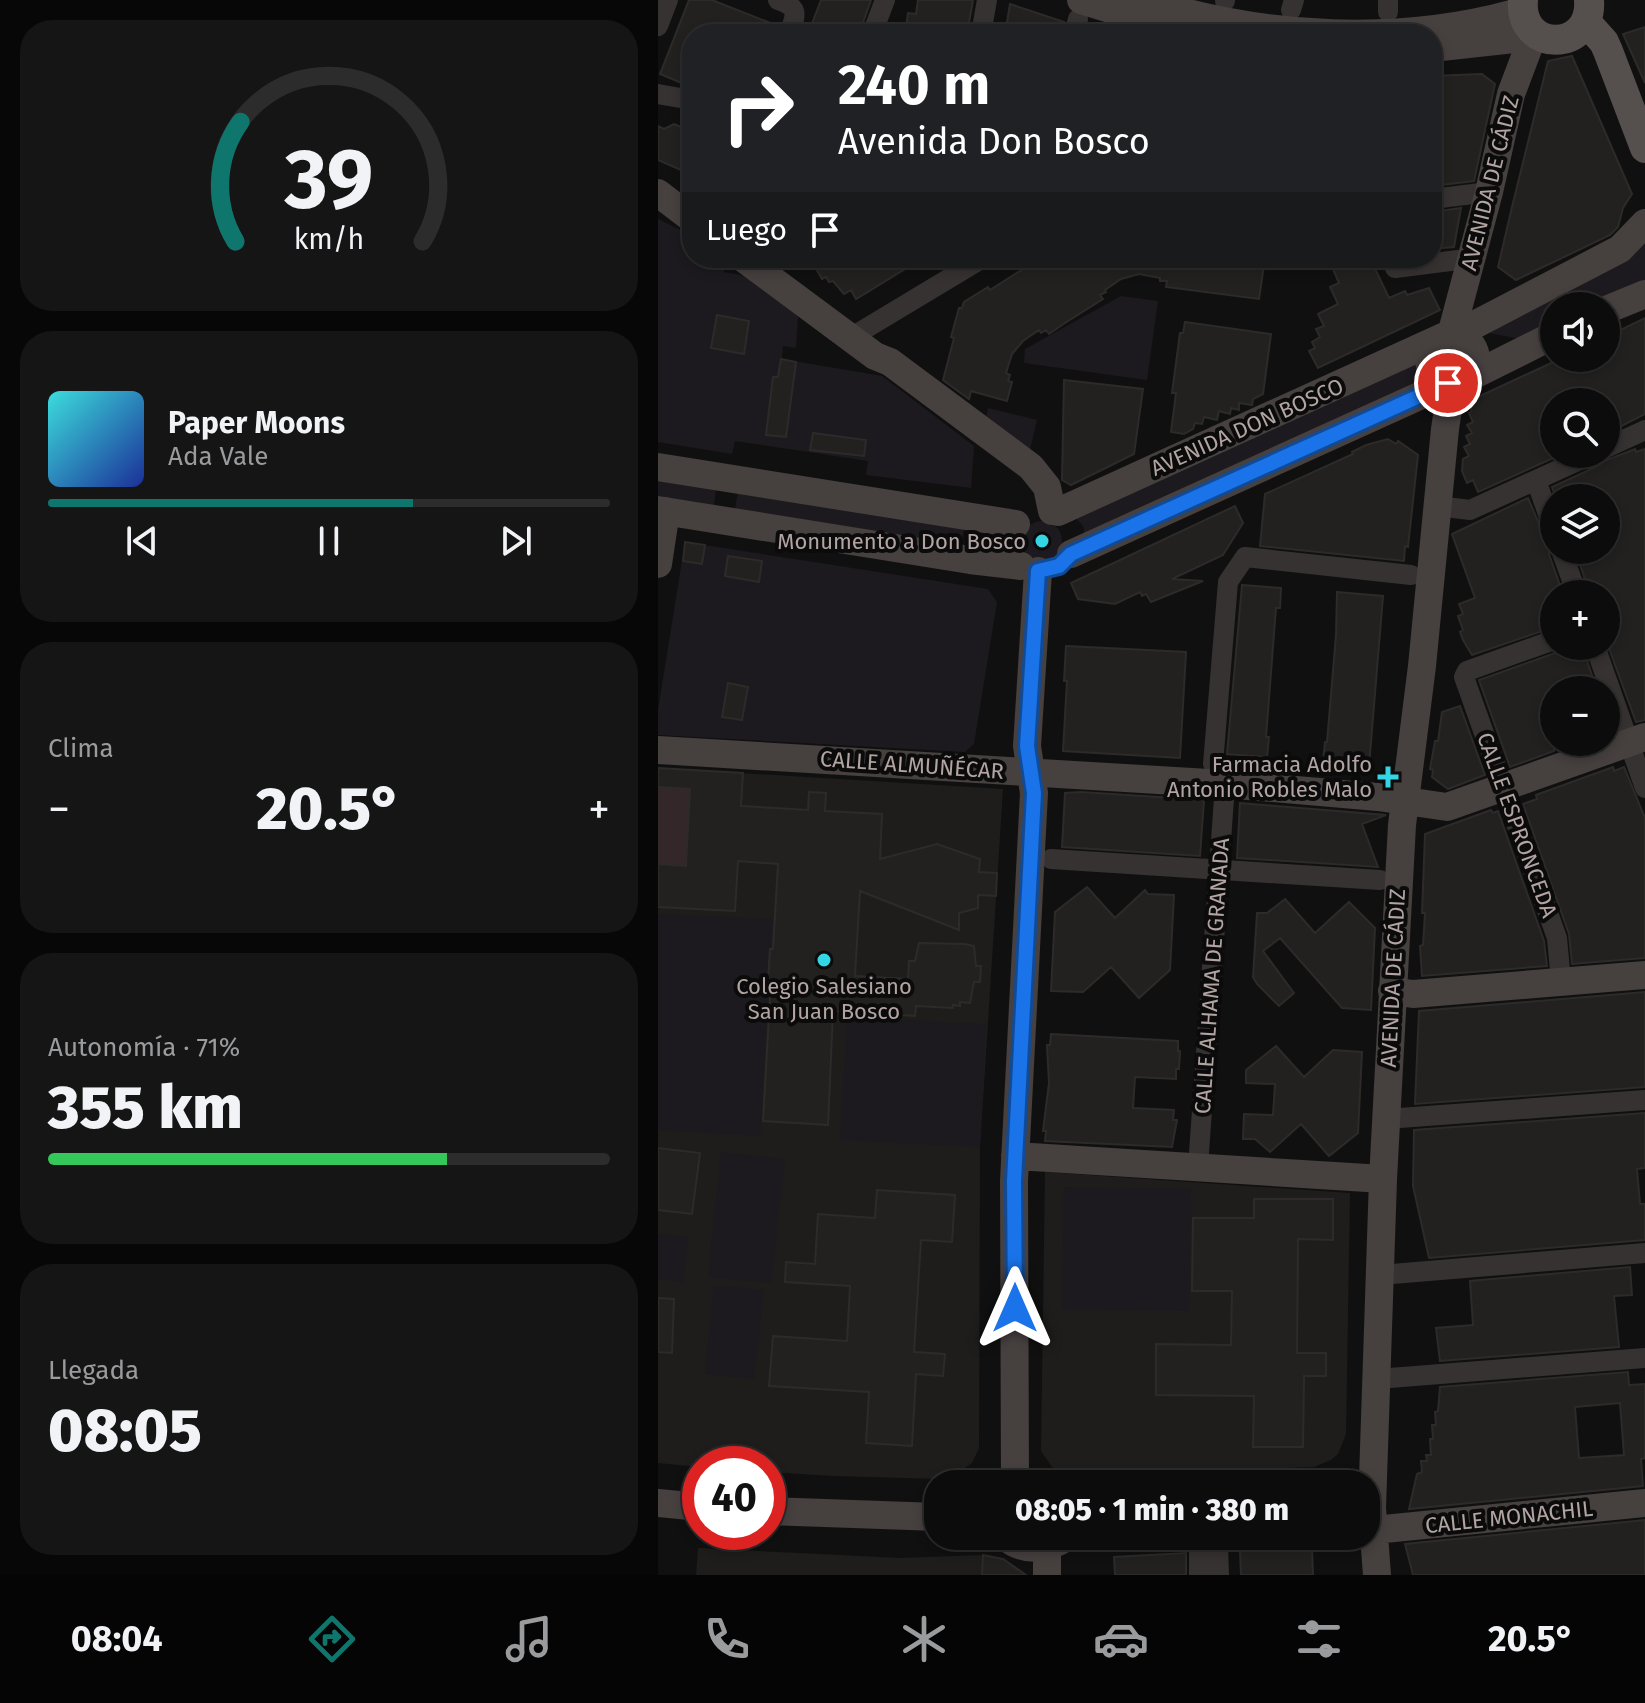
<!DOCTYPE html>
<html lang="es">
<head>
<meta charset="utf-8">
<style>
  body { margin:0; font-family:"Fira Sans",sans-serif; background:#161515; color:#f1f3f6; height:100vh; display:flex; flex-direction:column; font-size:30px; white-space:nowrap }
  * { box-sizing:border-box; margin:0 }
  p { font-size:26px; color:#9a9b9d }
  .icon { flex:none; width:44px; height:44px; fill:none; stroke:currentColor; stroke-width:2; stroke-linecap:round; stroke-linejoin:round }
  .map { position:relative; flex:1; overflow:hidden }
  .side { display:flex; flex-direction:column; gap:20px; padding:20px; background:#070707; width:658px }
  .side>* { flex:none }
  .guide { position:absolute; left:24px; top:24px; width:760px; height:244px; border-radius:32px; box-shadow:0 4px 12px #0003,0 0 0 2px #2d2c2d; background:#202124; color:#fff; overflow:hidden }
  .fabs { position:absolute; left:882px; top:292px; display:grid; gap:16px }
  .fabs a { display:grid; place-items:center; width:80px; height:80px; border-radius:50%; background:#0d0c0c; box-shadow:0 4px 12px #0003,0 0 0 2px #2d2c2d; font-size:40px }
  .speed { position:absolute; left:24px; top:1446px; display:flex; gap:16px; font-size:40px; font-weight:700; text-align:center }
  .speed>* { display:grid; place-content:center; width:104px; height:104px; border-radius:50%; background:#0d0c0c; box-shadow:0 4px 12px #0003,0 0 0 2px #2d2c2d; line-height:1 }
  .speed .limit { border:12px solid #d22; background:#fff; color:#111 }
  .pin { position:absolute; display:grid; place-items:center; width:68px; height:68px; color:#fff; margin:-34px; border:4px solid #fff; border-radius:50%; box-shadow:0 2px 8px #0007 }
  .me { position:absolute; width:88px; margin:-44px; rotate:0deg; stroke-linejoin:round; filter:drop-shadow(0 0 6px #0008) }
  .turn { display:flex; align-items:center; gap:28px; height:168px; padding:0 24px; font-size:36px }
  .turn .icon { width:104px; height:104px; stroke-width:2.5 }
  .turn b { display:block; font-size:56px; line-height:68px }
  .then { display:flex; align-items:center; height:76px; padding:0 24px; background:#0003; gap:16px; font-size:30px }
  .big { font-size:60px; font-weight:800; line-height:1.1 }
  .side .widget { flex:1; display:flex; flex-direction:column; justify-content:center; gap:12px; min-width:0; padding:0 28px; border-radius:32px; background:#161515 }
  .side .dial { align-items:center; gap:0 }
  .dial svg { height:208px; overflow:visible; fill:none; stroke:#2d2c2d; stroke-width:7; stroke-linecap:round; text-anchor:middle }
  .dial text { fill:#f1f3f6; stroke:none }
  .song { display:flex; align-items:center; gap:24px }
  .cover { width:96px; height:96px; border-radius:12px; background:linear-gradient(135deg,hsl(180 70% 55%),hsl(230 70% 35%)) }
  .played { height:8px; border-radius:4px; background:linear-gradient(90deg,#0f766e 65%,#2d2c2d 65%) }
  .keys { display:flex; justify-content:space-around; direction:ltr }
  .heat { display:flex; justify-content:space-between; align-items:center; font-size:44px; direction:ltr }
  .charge { height:12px; border-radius:6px; background:linear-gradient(90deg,#34c759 71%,#2d2c2d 0) }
  .trip { position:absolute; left:266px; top:1470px; width:456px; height:80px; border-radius:32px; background:#0d0c0c; box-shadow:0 4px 12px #0003,0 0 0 2px #2d2c2d; font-weight:800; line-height:80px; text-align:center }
  .tabs { display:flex; height:128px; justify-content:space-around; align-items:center; background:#050505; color:#9a9b9d }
  .tabs .icon { width:56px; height:56px }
  .tabs .active { color:#0f766e }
  .tabs b { font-size:36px; color:#f1f3f6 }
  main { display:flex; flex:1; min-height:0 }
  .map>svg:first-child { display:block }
  .built { fill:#1e1d1c }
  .green { fill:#1c1a1e }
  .water { fill:#342729 }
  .building { fill:#222120; stroke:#2d2b2a; stroke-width:2; fill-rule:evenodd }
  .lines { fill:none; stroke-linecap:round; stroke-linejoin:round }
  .street { stroke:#363231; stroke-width:20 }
  .secondary { stroke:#46403f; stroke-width:28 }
  .primary { stroke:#554f4d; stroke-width:30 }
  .route-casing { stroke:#114b97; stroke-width:20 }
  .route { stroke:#1a73e8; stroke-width:14 }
  .poi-dot { fill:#34d6e5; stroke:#0c0b0b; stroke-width:3 }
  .labels { text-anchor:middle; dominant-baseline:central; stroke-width:8; stroke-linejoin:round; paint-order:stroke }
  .street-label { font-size:22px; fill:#b1a4a2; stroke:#0c0b0b }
  .poi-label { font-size:22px; fill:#b1a4a2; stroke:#0c0b0b; text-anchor:end }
</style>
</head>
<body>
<main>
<section class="side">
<div class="widget dial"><svg viewBox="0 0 100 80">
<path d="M14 69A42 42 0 1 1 86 69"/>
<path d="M14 69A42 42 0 0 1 16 23" stroke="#0f766e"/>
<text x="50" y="56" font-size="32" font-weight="700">39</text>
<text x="50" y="72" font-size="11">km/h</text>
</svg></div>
<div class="widget">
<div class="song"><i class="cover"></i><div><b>Paper Moons</b><p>Ada Vale</p></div></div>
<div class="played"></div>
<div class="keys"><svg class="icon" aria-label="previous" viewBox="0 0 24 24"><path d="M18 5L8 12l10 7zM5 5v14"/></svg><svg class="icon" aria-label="pause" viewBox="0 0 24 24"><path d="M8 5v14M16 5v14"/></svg><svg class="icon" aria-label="next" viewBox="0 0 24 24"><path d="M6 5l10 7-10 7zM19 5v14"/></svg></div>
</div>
<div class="widget"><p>Clima</p>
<div class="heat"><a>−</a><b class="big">20.5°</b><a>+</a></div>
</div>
<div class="widget"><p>Autonomía · 71%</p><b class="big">355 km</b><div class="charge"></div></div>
<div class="widget"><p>Llegada</p><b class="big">08:05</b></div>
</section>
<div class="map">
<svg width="987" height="1575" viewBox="0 0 987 1575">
  <rect width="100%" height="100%" fill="#111010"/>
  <path class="built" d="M0,768L345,789L322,1147L321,1448L314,1463L300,1473L282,1479L176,1476L110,1472V1464H42V1467L0,1463Z
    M387,1172L692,1193L688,1434L680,1454L673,1460L656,1467L411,1475L394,1467L383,1451Z
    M40,1548L242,1558L325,1555L345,1559L360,1575H38Z"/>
  <path class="green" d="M0,219L31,234L34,238V258L65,260L66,272L88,276L140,315L138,348L125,346L124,359L224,376L316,446L313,488L208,475L210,461L77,441L74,454L0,442Z
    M987,236V286L935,306H896V324L863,339L831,333Z
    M463,296L500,301L489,380L366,363L367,349Z
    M764,357L765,385L428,539L425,526L417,517Z
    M330,408L379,420L371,454L327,422Z
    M0,479L58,488L56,505L0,496Z
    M80,492L306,528L303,545L77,509Z
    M364 541a20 20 0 1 1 40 0a20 20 0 1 1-40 0Z
    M27,542L330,589L339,602L316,744L307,752L0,735V710Z
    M0,914L114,919L102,1136L0,1130Z
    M189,1017L328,1024L322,1147L182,1140Z
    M63,1152L127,1159L113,1283L50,1277Z
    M406,1187L533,1189L531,1311L404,1309Z
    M0,1233L30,1237L25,1282L0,1279Z
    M56,1285L106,1290L96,1379L47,1374Z"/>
  <path class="water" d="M0,787L32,789L28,866L0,864Z"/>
  <path class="building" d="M31,0H54L120,26L118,34H34L33,87L2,74Z
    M163,0H213L201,34H150Z
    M260,0H315L309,34H247L250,13L258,14Z
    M352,4L406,22L403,34H347Z
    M987,27V83L965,34Z
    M914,56L974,194L965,208L960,227L952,235L858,280L840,267L854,207L890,61Z
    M824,74L837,84L816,181L774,186V76Z
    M16,124L34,132V175L0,160V126L6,129Z
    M803,208L796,247L774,249V212Z
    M152,258H265L198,299L193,290L186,294L175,281L171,282L168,277L164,279Z
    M375,258H607L601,299L508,287L509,281H502V278L481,274L463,279L447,290L448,292L442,295L445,299L407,323L391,334L388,330L383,333L381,330L365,341L354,354L348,373L352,375L350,381L354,382L349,401L313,391L311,399L285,380L296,338L293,337L301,308H304L306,302L330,287L332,290L365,269L364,266Z
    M679,258H712L731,298L747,291L749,295L771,288L782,310L660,368L651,351L657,348L654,342L662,337L658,329L666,326L660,314L680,304L672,287L681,283L675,269L682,266Z
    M59,315L91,321L86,354L53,348Z
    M987,318V414L948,434V402H896V454H904L820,492L815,480L809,483L804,471L805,459L811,456L806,447L812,444L808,436L814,433L809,425L815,422L811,413L814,411L811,405L814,404L813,400L904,358H948V337Z
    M527,322L613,334L605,394L595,399L594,405L581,403V410L573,408L572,414L561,411L559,420L546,417L544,424L537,423L535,429L526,434L513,432L518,393H514L522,333H525Z
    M123,359L138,362L128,437L108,435L115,377H120Z
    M406,380L485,389L476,454L413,485L404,480Z
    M155,433L208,440L206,456L152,450Z
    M730,439L738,444L740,441L760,455L750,547L747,546L746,561L602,546L607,494L695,454L694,452L708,445Z
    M977,449L978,452L987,449V720L978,722L948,640V594H932L917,550H948V498H898L894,487L940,466L946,461Z
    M870,498L891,547V554L905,594H896V627L814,655L805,640L802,632L805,630L800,616L805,614L801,604L817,598L794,534Z
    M577,506L585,523L565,555L514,579L545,581L493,602L488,594L484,596L482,592L457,604L420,599L413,583Z
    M27,542L47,545L44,564L25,561Z
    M70,556L104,561L101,582L67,576Z
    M584,585L623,588L622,608H618L608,737H611L609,757L569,754Z
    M679,592L725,596L711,766L665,762L667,742H669L678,635Z
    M408,646L528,652L522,758L405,751L409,681H406Z
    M907,646H924L939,690H896V751L852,767L821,680L900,652Z
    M70,683L90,687L84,720L64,717Z
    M802,706L827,775L790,789L774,777L775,770L772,769L777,741H780L784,712Z
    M955,767L956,771L966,767L987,818V958L914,964L911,934L865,804L879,799L878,795Z
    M0,768L85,773L83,806L150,810L151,792L168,793L167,811L224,814L222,859L279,844L322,859L321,872L339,873L338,896L320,895V908L301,913V930L202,891L197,976L250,979L251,961H257L261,943L307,944L316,946L318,966H323L322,982H316L312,1003L302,1002V1006L295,1005V1008L258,1006L257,1016L175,1011L170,1125L105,1121L113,980H110L112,949H115L120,864L80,861L77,911L0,907V864L28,866L32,789L0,787Z
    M423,792L546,800L542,856L404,847L407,793Z
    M582,803L728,815L704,824L720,867L579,858Z
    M833,810L835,813L840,811L886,941L889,966L764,976L762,946L765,945L767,913H764L767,834Z
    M429,887L457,918L487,890L490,894L516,895L512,970L481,998L453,967L425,992L393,991L397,912Z
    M627,899L657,933L691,902L717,928L713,1010L684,1008L622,938L605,951L636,993L621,1006L599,984L595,977L599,913H609Z
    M987,992V1087L757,1104L761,1011Z
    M393,1034L520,1041V1051H522L521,1069H518V1079L477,1077L475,1108L516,1110L515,1120H519L514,1147L387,1141L388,1131H385L391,1083L389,1045H392Z
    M618,1046L646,1077L675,1050L704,1052L700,1133L671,1156L643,1124L612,1152L597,1139H585L586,1114L615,1115L617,1084L588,1083V1070Z
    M987,1113V1168L979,1169L982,1204H987V1240L771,1258L755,1186L756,1130Z
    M0,1148L42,1153L34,1214L0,1210Z
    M219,1190L297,1195L294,1242L263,1240L256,1352L287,1354L285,1376L258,1374L254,1446L208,1443L211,1392L111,1386L115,1336L189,1341L192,1286L127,1282L128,1262L157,1264L160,1214L217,1218Z
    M596,1199H675V1240L640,1239L639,1353H668V1376H646L645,1447H595L596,1396L498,1395V1344L573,1345L574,1291H534L535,1218H596Z
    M972,1267L974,1295L956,1296L961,1347L782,1361L778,1328L815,1325L812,1281Z
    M0,1298L16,1299L14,1353L0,1352Z
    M970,1372L971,1385L987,1384V1458L983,1459L985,1486L751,1509L759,1474L764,1472L763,1461H769L768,1455H773L772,1439H775L774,1425H778L777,1412L780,1411L782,1387ZM962,1403L966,1455L921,1458L917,1407Z
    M987,1520V1575H755L747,1544Z
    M654,1547L655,1575H583L582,1551Z
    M528,1553V1575H457L456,1557Z
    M325,1555L345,1559L368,1575H324Z"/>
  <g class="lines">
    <path class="street" d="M120,0C142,7 138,15 131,34
      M567,1V0
      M633,10L636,0
      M730,12V0
      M0,26L10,0
      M214,34L227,0
      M323,34L329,0
      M416,34L420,19
      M0,94L34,100
      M774,199L831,192
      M736,262L737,268L800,260
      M192,338L325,258
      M948,448L987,430
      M878,480L896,531
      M780,506L812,510L935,454
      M903,550L919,594
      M896,640L809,671L806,677L899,938L903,981
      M937,646L987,788
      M555,764L570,582L587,557L753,575
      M393,859L722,880
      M728,1119L987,1100
      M540,1167L567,784
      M722,1275L987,1253
      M719,1379L987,1358
      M560,1546L561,1575
      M541,1547V1575"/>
    <path class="secondary" d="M423,0L534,34
      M485,0C604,39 744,46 864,11
      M774,48L856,39L872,29
      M0,193L34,219
      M85,258L217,356L232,362L373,467L389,487L394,511
      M948,310L987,294
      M793,335L831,192L853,94L876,33
      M797,335L962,249L987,223
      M777,342C760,365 782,391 808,379L896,335
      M0,467L358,524
      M0,510L312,560L363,566
      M400,512L787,336C811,332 826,354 813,374
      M413,554L790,383
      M0,564L8,511
      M0,750L567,784L720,797L789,807L987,737
      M734,991L755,994L987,975
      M357,1156L725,1179
      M357,1484L356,1181L376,793L369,746L380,571
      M0,1503L42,1507
      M110,1511L280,1517
      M716,1530L987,1503
      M346,1536C367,1553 389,1550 411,1536
      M389,1547V1575
      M719,1575L714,1508L725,1179L744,825L764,666L787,429L794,383"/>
    <path class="primary" d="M865,0C860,53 935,53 931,0
      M928,22L946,42L950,51L987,148"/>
  </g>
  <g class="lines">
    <defs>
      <path id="route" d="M357,1308L356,1181L376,793L369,746L380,571L401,566L413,554L790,383"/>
    </defs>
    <use href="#route" class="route-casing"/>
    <use href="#route" class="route"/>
  </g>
  <g class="poi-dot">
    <circle cx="384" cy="541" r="8"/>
    <path d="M726 765h8v8h8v8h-8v8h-8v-8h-8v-8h8z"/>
    <circle cx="166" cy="960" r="8"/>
  </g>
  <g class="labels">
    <g class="street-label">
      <text transform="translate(832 183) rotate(-76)">AVENIDA DE CÁDIZ</text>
      <text transform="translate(589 427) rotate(-24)">AVENIDA DON BOSCO</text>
      <text transform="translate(254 765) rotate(4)">CALLE ALMUÑÉCAR</text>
      <text transform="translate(859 825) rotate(70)">CALLE ESPRONCEDA</text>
      <text transform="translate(554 976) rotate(-86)">CALLE ALHAMA DE GRANADA</text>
      <text transform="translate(735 978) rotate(-87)">AVENIDA DE CÁDIZ</text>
      <text transform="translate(851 1517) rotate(-6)">CALLE MONACHIL</text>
    </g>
    <g class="poi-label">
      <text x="368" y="541">Monumento a Don Bosco</text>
      <text x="714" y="764">Farmacia Adolfo<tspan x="714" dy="25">Antonio Robles Malo</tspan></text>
      <text x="166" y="986" text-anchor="middle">Colegio Salesiano<tspan x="166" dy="25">San Juan Bosco</tspan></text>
    </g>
  </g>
</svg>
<div class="fabs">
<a><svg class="icon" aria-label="sound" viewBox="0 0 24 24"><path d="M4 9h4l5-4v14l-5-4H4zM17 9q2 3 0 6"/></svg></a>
<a><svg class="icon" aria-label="search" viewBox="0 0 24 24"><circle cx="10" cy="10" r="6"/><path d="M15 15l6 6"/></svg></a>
<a><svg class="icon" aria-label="layers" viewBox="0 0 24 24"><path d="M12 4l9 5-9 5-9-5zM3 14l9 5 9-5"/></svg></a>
<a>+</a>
<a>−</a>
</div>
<div class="speed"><div class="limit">40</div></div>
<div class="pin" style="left:790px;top:383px;background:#d93025"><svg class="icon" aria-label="arrive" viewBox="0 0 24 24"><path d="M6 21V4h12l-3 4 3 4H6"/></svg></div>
<svg class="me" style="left:357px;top:1308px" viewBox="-20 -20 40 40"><path d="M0-17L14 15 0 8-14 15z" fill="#1a73e8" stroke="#fff" stroke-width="4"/></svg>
<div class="trip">08:05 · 1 min · 380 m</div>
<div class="guide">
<div class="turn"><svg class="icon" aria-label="right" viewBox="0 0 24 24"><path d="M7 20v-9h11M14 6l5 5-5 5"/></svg><div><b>240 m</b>Avenida Don Bosco</div></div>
<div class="then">Luego<svg class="icon" aria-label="arrive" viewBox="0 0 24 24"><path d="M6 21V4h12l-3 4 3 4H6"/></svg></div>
</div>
</div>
</main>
<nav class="tabs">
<b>08:04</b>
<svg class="icon active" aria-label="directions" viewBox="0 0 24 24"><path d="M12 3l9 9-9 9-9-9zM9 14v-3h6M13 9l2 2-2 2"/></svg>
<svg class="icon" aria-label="music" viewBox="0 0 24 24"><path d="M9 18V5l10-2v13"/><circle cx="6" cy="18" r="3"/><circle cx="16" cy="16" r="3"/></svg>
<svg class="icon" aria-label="phone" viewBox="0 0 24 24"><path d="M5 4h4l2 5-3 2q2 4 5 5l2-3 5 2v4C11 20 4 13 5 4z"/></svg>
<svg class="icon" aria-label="climate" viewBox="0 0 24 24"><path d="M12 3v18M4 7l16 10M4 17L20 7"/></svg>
<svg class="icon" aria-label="car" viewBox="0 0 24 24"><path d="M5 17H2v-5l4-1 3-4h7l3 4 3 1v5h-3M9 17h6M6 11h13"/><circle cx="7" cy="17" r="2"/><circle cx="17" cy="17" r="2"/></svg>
<svg class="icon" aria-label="filters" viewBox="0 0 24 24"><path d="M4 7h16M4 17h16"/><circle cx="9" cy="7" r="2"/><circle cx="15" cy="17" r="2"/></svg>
<b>20.5°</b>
</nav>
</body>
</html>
